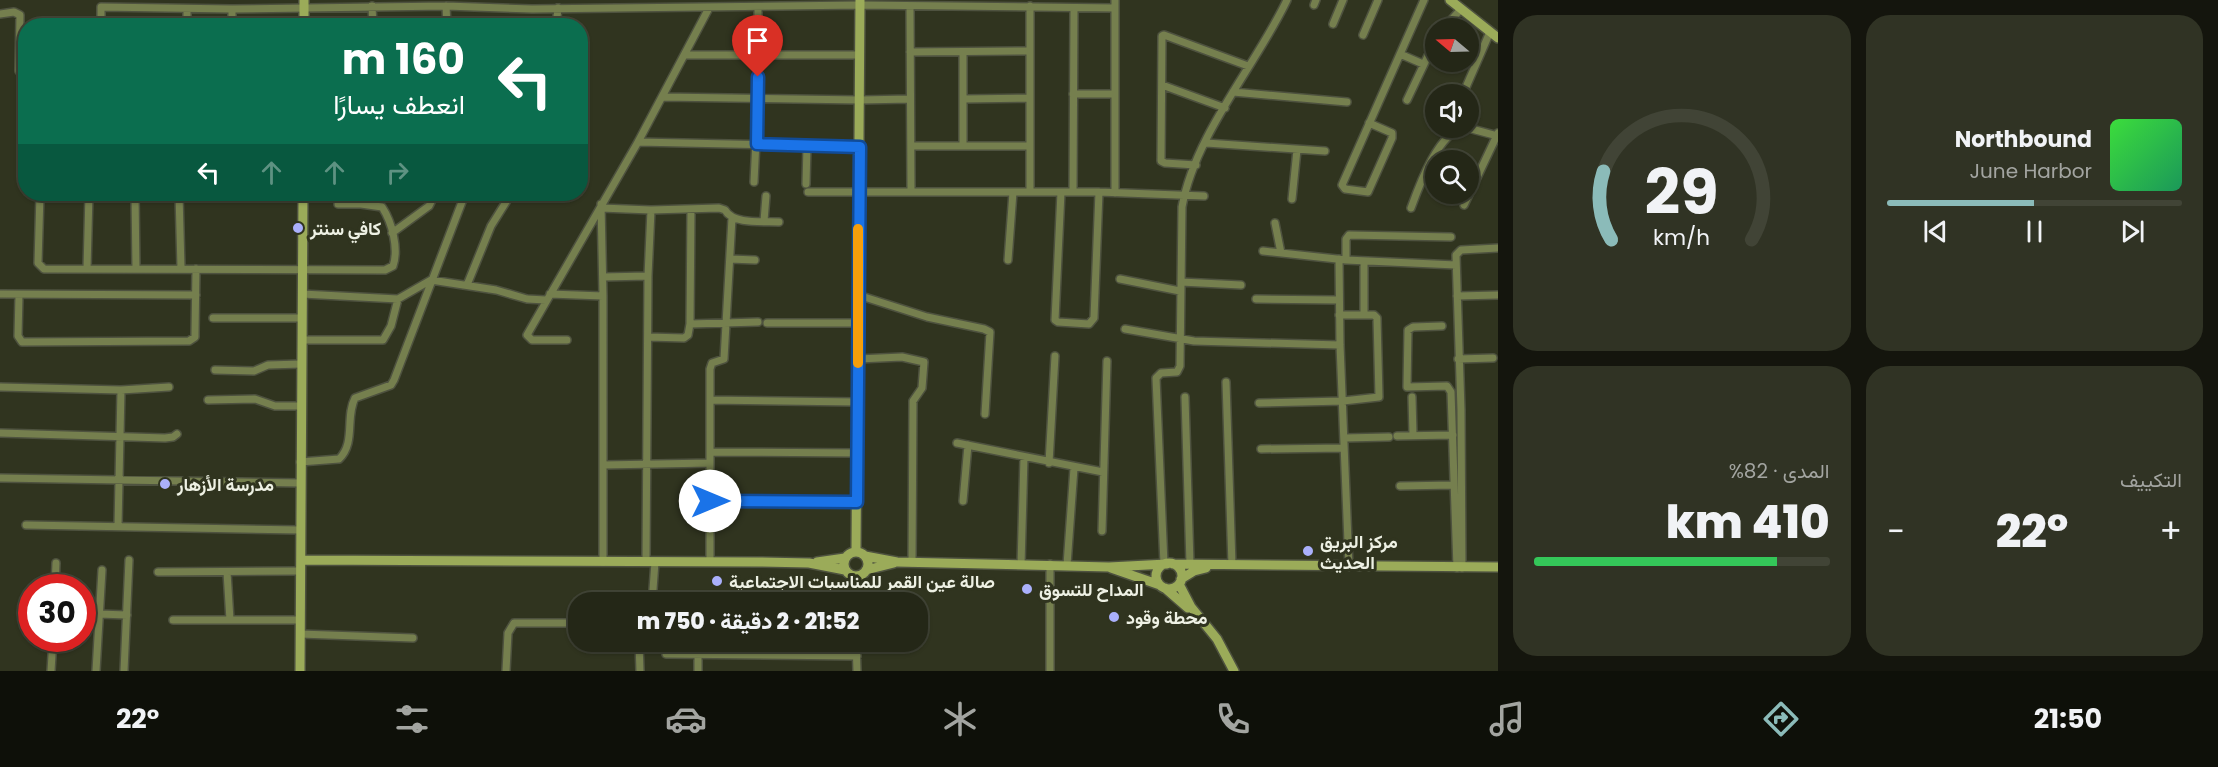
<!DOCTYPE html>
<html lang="ar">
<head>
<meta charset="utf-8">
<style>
  body { margin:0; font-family:Poppins,Vazirmatn,sans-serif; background:#303324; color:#f1f3f6; direction:rtl; height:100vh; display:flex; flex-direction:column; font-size:22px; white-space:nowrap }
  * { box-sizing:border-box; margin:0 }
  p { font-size:20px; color:#a3a5a1 }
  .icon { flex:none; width:33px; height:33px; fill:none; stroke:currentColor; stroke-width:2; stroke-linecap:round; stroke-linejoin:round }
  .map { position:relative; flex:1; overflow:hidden; direction:ltr }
  .panel { display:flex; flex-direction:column; gap:15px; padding:15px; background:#14150d; width:720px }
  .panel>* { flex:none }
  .banner { position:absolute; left:18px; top:18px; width:570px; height:183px; border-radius:24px; box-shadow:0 2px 4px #0004,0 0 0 2px #414436; direction:rtl; background:#0b6e4f; color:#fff; overflow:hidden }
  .needle { width:39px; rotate:289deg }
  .buttons { position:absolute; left:1425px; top:18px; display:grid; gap:12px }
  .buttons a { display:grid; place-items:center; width:54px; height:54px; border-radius:50%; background:#242717; box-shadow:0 2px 4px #0004,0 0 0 2px #414436; font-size:30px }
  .speed { position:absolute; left:18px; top:574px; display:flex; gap:12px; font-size:30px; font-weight:700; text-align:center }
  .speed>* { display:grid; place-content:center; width:78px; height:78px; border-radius:50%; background:#242717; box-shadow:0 2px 4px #0004,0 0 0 2px #414436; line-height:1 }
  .speed .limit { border:9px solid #d22; background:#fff; color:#111 }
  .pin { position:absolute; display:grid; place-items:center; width:51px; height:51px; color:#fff; margin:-62px -26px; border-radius:50% 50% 50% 0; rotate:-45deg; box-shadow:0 0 6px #0007 }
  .pin .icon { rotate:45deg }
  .me { position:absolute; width:66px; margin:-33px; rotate:90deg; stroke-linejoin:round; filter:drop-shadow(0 0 4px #0008) }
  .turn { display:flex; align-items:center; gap:21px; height:126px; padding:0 24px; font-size:27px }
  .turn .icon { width:78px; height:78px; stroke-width:2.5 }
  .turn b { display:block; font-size:42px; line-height:51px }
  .lanes { display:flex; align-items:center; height:57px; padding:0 24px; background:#0003; justify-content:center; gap:30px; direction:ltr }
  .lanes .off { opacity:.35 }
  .big { font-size:45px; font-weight:800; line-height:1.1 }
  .panel .card { flex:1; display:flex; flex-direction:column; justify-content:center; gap:9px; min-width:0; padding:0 21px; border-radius:24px; background:#303324 }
  .panel .dial { align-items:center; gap:0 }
  .dial svg { height:156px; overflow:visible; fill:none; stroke:#414436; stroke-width:7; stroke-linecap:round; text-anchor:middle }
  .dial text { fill:#f1f3f6; stroke:none }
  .song { display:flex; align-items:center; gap:18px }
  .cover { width:72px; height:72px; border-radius:9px; background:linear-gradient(135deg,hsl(120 70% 55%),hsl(150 70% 35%)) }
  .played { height:6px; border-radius:3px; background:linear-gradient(90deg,#8bbbb9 50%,#414436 50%) }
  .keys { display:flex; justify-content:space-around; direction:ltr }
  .heat { display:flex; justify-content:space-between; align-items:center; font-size:33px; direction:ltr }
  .charge { height:9px; border-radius:4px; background:linear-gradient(90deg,#34c759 82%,#414436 0) }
  .panel .tiles { flex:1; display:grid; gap:15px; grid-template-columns:repeat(2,1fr) }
  .trip { position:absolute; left:568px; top:592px; width:360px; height:60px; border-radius:24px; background:#242717; box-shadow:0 2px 4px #0004,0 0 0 2px #414436; font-weight:800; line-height:60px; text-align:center; direction:rtl }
  .dock { display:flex; height:96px; justify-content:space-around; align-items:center; background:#0e1009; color:#a3a5a1 }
  .dock .icon { width:42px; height:42px }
  .dock .current { color:#8bbbb9 }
  .dock b { font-size:27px; color:#f1f3f6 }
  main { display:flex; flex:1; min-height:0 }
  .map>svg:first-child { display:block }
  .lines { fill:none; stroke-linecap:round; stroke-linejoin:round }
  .street-casing { stroke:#4e523f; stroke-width:10 }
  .secondary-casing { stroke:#4e523f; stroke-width:12 }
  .street { stroke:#757f4e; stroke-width:7 }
  .secondary { stroke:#9bab59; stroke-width:9 }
  .route-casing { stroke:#114b97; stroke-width:15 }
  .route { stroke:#1a73e8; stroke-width:10 }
  .slow { stroke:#f59e0b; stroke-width:10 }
  .poi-dot { fill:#aab0fb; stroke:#30341f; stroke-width:2 }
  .labels { text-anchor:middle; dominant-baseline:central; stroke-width:6; stroke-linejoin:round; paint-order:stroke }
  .poi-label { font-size:18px; font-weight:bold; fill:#eef1e4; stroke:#30341f; text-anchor:start }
</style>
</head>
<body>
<main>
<section class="panel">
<div class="tiles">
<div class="card">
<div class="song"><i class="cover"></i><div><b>Northbound</b><p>June Harbor</p></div></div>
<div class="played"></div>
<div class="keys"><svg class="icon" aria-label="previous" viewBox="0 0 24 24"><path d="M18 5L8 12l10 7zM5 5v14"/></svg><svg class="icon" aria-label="pause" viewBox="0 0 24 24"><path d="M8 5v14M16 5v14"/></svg><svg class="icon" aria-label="next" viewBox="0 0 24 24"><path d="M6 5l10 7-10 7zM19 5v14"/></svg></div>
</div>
<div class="card dial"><svg viewBox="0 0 100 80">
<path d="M14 69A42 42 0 1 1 86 69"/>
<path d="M14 69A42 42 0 0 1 10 34" stroke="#8bbbb9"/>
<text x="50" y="56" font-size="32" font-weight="700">29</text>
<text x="50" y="72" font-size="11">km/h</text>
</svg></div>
<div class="card"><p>التكييف</p>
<div class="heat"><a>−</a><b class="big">22°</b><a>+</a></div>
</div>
<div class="card"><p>المدى · 82%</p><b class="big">410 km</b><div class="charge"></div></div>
</div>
</section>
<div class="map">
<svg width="1498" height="671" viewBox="0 0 1498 671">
  <rect width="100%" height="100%" fill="#30341f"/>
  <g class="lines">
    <defs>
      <path id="street" d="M1314,5L1316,0
        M372,6L373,26
        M446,6L447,26
        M910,6L911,190
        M0,14L14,12L20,15L19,71
        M1333,24L1343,0
        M101,26V7L232,9L446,6L532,9L860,5L1115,8
        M187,26V9
        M232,26V9
        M556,26L558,8
        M1444,28L1461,9
        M1363,35L1378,0
        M910,52L1030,51
        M963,52V146
        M1400,54L1423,64
        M686,55H860
        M1162,85L1225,108
        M1233,92L1347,102
        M1073,94H1115
        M1463,94L1490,32
        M663,97L860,100L910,99
        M963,99L1030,98
        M1407,100L1436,39
        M1369,123L1392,133V138L1368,192L1345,189L1342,185L1424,0
        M1468,128L1498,136
        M638,142L859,147
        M1206,143L1325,151
        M911,146H1030
        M1196,165L1165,163L1161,161L1162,36L1164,35L1248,66
        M754,182L758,99V7
        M806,184L807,146
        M808,192H1099L1204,196
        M1030,192V6
        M1061,192L1055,320L1058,322L1089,324L1094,318L1099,192
        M1073,192L1074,8
        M1115,193V0
        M40,194L38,263L44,269L385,270L393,266C399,249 392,222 382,207L361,204H338
        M135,194L136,269
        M179,194L181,268
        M1292,199L1297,150
        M601,204L603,296V562
        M1464,205L1498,133
        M601,208L651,210L719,208L725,210C733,225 764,221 779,222
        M1411,208C1419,186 1439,130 1465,128
        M764,221L766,196
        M1275,223L1281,253
        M392,233L429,206L435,194
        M1263,251L1346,260L1456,265
        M730,259L755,260
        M1339,259L1340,345L1349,567
        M1008,260L1013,192
        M1346,260V239L1349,235L1451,237
        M87,269L89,194
        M603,277L648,276
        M1120,279L1180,291
        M1181,282L1241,285
        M467,285L491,226L511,194
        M0,294L196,295
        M302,294L398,299L431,280L496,290L527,299L546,300
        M550,294L603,296
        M19,295L18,336L22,342L189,341L195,337V333L196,269
        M858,295L927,317L984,329L990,332L985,414
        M1457,296L1498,295
        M1256,299L1339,300
        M1364,315V261
        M213,318H302
        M767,323H858
        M690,324L758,322
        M1442,326L1413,327L1408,330L1407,387L1447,386L1451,392L1457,568
        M1125,329L1194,341L1340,345
        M648,337L684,338L688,335L690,324L691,209
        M302,340H383L391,326L398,299
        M567,340H532L527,335L638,142L709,8
        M858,359L902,357L924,362L922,388L913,401L912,563
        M1458,359L1493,358
        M215,370L254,371L268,365L301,364
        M1226,382L1232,565
        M0,387L121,390L118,526
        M121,390L169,387
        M1185,397L1190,564
        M1412,397L1413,435
        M208,400L255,399L275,406H301
        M710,400L857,402
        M1259,403L1343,401L1379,397L1377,318L1374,315H1339
        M0,433L165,438L173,437L177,434
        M1397,436L1453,435
        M1344,438L1389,437
        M957,443L1103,472
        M1261,449L1344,448
        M710,452L857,453
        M300,462L339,459C356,443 345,417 355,398L391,385L394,380L465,194
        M1049,463L1055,356
        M603,465L710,463
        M0,478L300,483
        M1400,486L1453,485
        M710,501L857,502
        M963,501L968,445
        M26,525L300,530
        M1102,531L1107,361
        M646,562L648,276L651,210
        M710,562V369L712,363L724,359L732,218
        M1164,564L1156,378L1161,373L1177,372L1180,366L1182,207C1195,134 1255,67 1287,0
        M1021,565L1024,457
        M1067,565L1074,468
        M1462,568L1461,410L1456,255L1461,250L1498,248
        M158,572L301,571
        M227,572L230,620
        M855,576L856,603
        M55,588L56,563
        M652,603L655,562
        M99,614L127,615
        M173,620H300
        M300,634L413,638
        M639,642L640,671
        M856,642L857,671
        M698,653V671
        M666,654L857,656
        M51,671L53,639
        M96,671L102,570
        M124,671L129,560
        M506,671L508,633L514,623H579
        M1050,671V564"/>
      <path id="secondary" d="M304,0V26
        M1450,0L1498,38
        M856,551L860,0
        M844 564a12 12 0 1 1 24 0a12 12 0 1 1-24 0Z
        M865,556L897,562L1109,567L1167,564
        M301,560L759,562L809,563L845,570
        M817,562L845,558
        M1156 576a13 13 0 1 1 26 0a13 13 0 1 1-26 0Z
        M1173,564L1498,567
        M1111,568L1160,585
        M866,570L894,563
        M1181,579L1194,571L1206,568
        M1179,584L1191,607L1217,639L1234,671
        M1165,588L1188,608
        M300,671L303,194"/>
    </defs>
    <use href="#street" class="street-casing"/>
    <use href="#secondary" class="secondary-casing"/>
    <use href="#street" class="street"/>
    <use href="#secondary" class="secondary"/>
  </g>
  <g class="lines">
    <defs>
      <path id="route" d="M710,501L857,502L860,147L757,144L758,77"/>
    </defs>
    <use href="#route" class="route-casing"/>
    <use href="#route" class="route"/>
    <path class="slow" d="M858,363V229"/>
  </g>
  <g class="poi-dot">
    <circle cx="298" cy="228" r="6"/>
    <circle cx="165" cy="484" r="6"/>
    <circle cx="1308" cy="551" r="6"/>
    <circle cx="717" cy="581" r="6"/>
    <circle cx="1027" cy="589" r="6"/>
    <circle cx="1114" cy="617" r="6"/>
  </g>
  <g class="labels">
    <g class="poi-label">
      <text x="310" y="228">كافي سنتر</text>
      <text x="177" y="484">مدرسة الأزهار</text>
      <text x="1320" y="541">مركز البريق<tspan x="1320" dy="21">الحديث</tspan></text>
      <text x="729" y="581">صالة عين القمر للمناسبات الاجتماعية</text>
      <text x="1039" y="589">المداح للتسوق</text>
      <text x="1126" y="617">محطة وقود</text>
    </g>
  </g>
</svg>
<div class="buttons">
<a><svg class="needle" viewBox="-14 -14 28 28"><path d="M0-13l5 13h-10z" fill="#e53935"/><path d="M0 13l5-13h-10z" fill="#a3a5a1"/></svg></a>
<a><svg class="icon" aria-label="sound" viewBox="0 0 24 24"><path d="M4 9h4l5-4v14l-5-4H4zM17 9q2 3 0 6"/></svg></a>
<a><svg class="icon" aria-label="search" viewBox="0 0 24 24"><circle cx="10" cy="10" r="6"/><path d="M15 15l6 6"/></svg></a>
</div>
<div class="speed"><div class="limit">30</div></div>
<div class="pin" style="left:758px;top:77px;background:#d93025"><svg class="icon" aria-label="arrive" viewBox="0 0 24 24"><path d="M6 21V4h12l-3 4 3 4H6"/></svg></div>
<svg class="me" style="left:710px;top:501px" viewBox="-20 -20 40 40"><circle r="19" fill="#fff"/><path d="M0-13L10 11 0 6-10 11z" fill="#1a73e8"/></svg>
<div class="trip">21:52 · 2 دقيقة · 750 m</div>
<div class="banner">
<div class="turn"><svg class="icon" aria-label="left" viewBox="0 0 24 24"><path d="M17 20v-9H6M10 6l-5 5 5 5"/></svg><div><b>160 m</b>انعطف يسارًا</div></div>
<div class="lanes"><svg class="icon" aria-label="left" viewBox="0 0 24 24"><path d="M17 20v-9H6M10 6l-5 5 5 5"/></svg><svg class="icon off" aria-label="ahead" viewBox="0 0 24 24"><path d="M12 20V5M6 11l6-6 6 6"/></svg><svg class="icon off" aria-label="ahead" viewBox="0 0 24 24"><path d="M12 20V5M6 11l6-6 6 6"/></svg><svg class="icon off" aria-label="right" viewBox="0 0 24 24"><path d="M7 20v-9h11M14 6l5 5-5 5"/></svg></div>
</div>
</div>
</main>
<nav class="dock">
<b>21:50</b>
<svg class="icon current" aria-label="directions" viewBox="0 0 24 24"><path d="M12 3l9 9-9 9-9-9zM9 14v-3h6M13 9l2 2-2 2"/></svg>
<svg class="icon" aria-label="music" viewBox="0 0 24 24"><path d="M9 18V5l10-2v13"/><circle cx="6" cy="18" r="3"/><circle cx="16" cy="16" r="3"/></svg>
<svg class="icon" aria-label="phone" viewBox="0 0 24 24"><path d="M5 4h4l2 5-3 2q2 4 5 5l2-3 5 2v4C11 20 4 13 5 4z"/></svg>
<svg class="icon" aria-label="climate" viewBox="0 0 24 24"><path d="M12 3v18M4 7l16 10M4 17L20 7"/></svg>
<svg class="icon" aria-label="car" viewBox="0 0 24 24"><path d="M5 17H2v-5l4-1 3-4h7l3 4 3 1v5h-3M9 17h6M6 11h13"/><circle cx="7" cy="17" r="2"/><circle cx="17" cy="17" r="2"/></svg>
<svg class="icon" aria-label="filters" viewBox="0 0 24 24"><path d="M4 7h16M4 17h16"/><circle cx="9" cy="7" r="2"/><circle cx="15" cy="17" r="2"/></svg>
<b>22°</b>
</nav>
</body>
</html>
